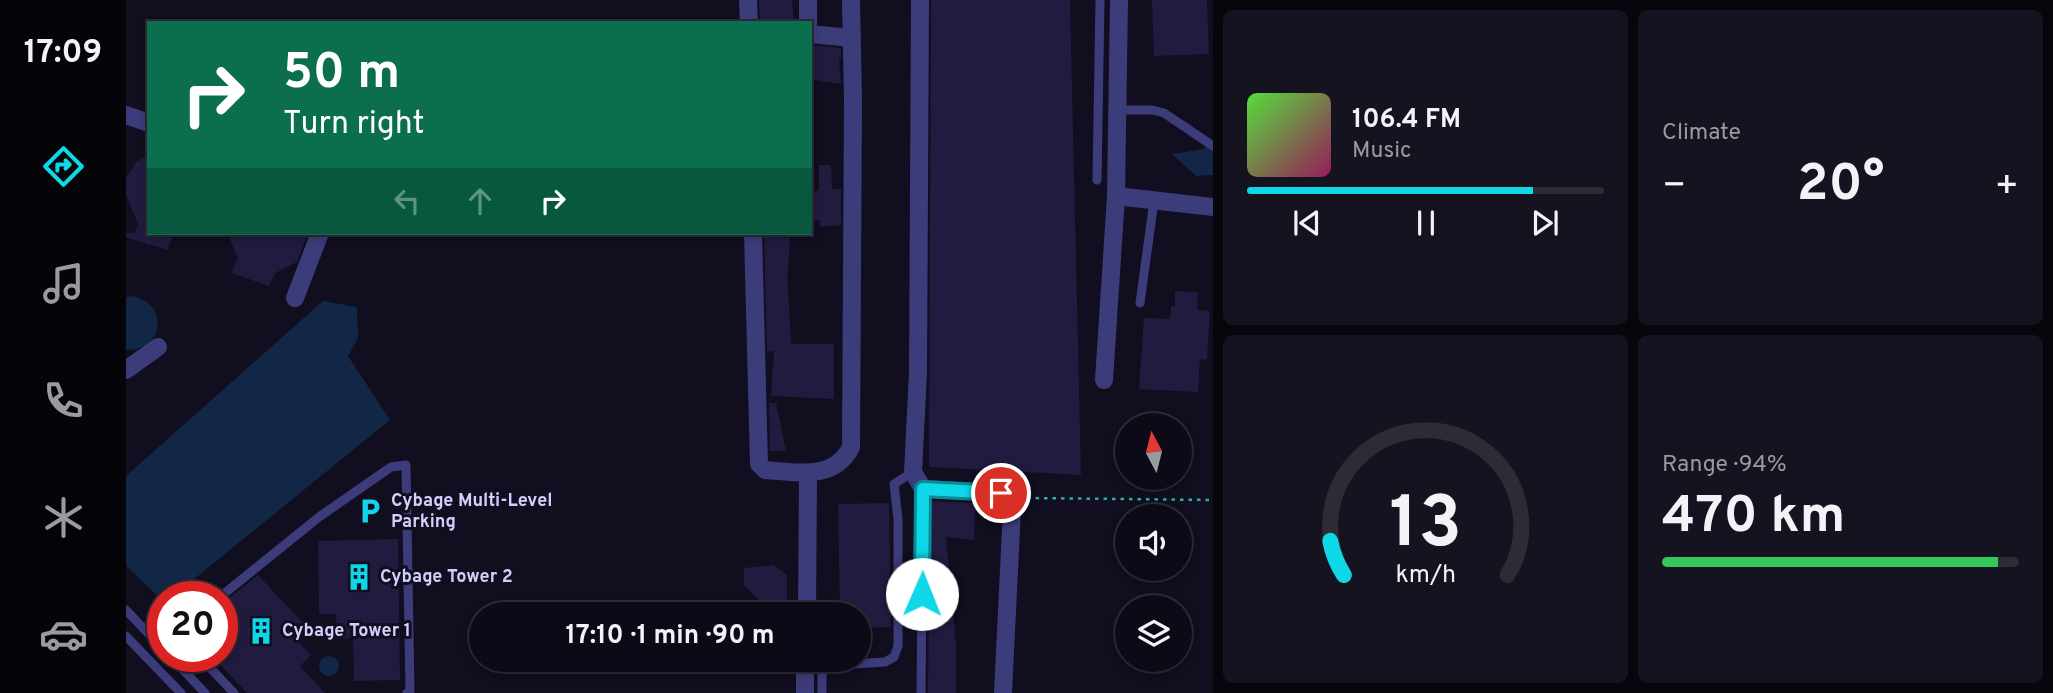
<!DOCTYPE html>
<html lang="en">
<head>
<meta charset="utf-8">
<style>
  body { margin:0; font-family:Overpass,sans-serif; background:#151320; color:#f1f3f6; height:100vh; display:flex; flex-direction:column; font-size:26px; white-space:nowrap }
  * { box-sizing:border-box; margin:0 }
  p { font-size:23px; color:#9a9aa1 }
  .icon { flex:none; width:38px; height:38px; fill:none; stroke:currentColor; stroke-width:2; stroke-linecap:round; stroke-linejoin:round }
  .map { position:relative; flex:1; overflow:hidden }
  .drawer { display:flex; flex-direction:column; gap:10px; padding:10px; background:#07060d; width:840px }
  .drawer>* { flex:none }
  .banner { position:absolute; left:21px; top:21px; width:665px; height:214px; border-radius:0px; box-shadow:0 4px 10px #0003,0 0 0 2px #2c2b36; background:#0b6e4f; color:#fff; overflow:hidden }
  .needle { width:46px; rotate:353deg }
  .controls { position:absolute; left:989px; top:413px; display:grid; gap:14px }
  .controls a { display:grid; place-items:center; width:77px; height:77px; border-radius:50%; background:#0c0a17; box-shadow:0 4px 10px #0003,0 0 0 2px #2c2b36; font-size:35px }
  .speed { position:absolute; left:21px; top:581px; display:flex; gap:14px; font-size:35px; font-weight:700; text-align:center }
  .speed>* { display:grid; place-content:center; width:91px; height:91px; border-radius:50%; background:#0c0a17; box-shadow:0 4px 10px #0003,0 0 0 2px #2c2b36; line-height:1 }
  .speed .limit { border:10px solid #d22; background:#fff; color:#111 }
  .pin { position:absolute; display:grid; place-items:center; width:60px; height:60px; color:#fff; margin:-30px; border:4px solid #fff; border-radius:50%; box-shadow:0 2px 7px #0007 }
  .me { position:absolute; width:77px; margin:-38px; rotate:1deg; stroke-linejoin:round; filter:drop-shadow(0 0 5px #0008) }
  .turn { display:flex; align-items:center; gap:24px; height:147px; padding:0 21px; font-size:32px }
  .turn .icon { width:91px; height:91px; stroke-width:2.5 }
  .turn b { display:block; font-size:49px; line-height:60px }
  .lanes { display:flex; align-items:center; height:66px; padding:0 21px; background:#0003; justify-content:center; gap:35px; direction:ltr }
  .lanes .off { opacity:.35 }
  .big { font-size:52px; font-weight:700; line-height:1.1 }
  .drawer .tile { flex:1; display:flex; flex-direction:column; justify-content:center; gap:10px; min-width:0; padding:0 24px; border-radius:10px; background:#151320 }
  .drawer .dial { align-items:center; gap:0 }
  .dial svg { height:182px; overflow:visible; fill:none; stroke:#2c2b36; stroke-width:7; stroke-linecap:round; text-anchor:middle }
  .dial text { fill:#f1f3f6; stroke:none }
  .song { display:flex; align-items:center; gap:21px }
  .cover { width:84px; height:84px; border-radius:10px; background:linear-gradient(135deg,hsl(110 70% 55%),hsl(330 70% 35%)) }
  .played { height:7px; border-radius:4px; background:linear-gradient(90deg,#0ed8e8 80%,#2c2b36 80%) }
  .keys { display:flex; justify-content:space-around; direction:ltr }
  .heat { display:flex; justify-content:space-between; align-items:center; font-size:38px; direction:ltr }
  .charge { height:10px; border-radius:5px; background:linear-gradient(90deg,#34c759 94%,#2c2b36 0) }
  .drawer .tiles { flex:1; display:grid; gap:10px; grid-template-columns:repeat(2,1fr) }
  .trip { position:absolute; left:343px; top:602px; width:402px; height:70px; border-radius:35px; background:#0c0a17; box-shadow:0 4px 10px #0003,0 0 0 2px #2c2b36; font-weight:700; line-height:70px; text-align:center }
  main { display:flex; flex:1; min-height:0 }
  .dock { display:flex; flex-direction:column; width:126px; justify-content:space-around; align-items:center; background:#050409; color:#9a9aa1 }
  .dock .icon { width:49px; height:49px }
  .dock .active { color:#0ed8e8 }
  .dock b { font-size:32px; color:#f1f3f6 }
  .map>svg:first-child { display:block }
  .water { fill:#112745 }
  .building { fill:#211b3f }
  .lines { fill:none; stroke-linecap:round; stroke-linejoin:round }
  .path { stroke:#35aaa0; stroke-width:2.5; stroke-dasharray:3.5 5; stroke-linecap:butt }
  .service { stroke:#3d3c7b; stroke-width:9 }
  .minor { stroke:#3d3c7b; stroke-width:18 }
  .route-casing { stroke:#098c97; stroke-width:18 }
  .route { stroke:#0ed8e8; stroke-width:12 }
  .labels { text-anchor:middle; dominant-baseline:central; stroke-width:6; stroke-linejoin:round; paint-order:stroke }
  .poi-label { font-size:18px; font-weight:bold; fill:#d3cffc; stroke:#100e1f; text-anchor:start }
</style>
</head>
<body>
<main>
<nav class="dock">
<b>17:09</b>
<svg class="icon active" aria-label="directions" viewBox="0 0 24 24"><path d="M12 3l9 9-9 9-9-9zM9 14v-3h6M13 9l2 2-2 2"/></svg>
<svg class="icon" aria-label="music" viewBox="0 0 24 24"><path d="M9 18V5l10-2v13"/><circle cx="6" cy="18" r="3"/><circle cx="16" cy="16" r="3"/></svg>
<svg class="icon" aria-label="phone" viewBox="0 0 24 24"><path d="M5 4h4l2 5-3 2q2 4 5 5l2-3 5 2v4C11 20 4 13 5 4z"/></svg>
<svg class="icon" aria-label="climate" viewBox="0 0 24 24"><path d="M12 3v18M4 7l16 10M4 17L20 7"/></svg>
<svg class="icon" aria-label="car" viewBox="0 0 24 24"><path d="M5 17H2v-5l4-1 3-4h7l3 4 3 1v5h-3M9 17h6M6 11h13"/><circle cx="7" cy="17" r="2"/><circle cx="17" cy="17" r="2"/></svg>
</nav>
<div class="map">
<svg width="1087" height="693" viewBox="0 0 1087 693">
  <rect width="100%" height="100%" fill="#100e1f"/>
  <path class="water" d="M1087,142V175L1070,176L1046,154L1077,149Z
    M7,296C44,305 38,351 0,350V297Z
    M197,301L231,307L232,338L222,356L264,420L46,597H37V601L0,566V476Z
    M193 666a10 10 0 1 1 20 0a10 10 0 1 1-20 0Z"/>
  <path class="building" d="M633,0H666L668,23H634Z
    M805,0H944L955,475L803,467Z
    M1026,0H1081L1083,54L1028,56Z
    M684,45L715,48V58H713L715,84L684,79Z
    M23,155V233H48L41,250L23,244V247L21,244L0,237V233H9L12,224L0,195V178L10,162Z
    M693,165H705L706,189H715V225L694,227V220H684V191H693Z
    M101,233H182L171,262L149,273L143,286L105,273L112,258Z
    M664,233L662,273H661L665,344H708V399L645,396L648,351L641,352L638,234Z
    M1049,291L1072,292L1071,310L1084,311L1081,360L1074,359L1072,392L1013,389L1018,318L1044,319L1045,306H1049Z
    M643,403H650L660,451H644Z
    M804,501L870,504L869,512L849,511L848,540L820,537L830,646V693H802Z
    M763,503L765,627L733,628V614H714L712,504Z
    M272,539L274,680L228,681L227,638L211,639L210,614H193L192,541Z
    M647,565L661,575V612H645L618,585V568Z
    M132,575L179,625L167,636L185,655L174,666L199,693H121L86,656H96V604Z"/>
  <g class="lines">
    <path class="path" d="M901,498L1087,500"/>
    <path class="service" d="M992,110H1026L1038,113L1087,146
      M971,180L974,0
      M1014,303L1028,201
      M94,597L193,517L265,467L280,465L284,691L281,693
      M0,610L37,649
      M0,636L55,693
      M44,656L79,693
      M73,656L108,693
      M696,693V666L759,662L768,657L772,646V519L768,484L787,472
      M795,693L797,489"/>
    <path class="minor" d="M622,0L623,23
      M682,0V23
      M794,0L792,373L787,472L797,489L875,493L883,498L886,509L877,693
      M684,34L726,38
      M0,115L23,123
      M990,196L1087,207
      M627,233L633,464L639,470C671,472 708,481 725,447L727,99L725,0
      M169,298L194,233
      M0,370L32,347
      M978,380L990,196L993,0
      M681,614L682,473
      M679,693V660"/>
  </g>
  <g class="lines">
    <defs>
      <path id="route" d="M796,594L797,489L875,493"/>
    </defs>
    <use href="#route" class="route-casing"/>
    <use href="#route" class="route"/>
  </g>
  <defs>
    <symbol id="parking-bare" viewBox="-9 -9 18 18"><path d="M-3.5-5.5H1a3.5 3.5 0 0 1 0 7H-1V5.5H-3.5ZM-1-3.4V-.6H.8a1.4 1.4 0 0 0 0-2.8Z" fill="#0ed8e8" stroke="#100e1f" stroke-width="2.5" paint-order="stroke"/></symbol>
    <symbol id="building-bare" viewBox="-9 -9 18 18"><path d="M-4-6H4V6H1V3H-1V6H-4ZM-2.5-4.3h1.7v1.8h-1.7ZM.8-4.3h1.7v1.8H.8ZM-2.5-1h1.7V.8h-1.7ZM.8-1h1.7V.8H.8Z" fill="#0ed8e8" stroke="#100e1f" stroke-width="2.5" paint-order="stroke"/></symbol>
  </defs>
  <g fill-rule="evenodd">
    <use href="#parking-bare" x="225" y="492" width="38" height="38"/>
    <use href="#building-bare" x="214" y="558" width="38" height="38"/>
    <use href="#building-bare" x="116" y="612" width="38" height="38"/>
  </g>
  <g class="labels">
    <g class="poi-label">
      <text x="265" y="501">Cybage Multi-Level<tspan x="265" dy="21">Parking</tspan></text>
      <text x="254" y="577">Cybage Tower 2</text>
      <text x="156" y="631">Cybage Tower 1</text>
    </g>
  </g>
</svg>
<div class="controls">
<a><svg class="needle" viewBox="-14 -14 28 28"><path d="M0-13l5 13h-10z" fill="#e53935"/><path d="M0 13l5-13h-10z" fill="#9a9aa1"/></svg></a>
<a><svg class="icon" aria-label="sound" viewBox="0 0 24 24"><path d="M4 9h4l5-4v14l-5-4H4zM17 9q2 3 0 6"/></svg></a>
<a><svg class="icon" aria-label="layers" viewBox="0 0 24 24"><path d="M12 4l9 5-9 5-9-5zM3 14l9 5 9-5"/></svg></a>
</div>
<div class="speed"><div class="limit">20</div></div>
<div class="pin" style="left:875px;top:493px;background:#d93025"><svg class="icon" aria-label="arrive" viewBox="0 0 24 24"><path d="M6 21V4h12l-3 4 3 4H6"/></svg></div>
<svg class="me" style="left:796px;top:594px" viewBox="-20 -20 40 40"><circle r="19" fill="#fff"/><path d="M0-13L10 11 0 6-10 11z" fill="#0ed8e8"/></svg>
<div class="trip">17:10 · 1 min · 90 m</div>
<div class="banner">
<div class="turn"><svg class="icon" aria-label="right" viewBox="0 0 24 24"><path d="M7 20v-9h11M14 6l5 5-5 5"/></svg><div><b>50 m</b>Turn right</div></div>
<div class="lanes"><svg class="icon off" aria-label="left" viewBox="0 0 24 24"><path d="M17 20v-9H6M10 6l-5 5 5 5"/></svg><svg class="icon off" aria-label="ahead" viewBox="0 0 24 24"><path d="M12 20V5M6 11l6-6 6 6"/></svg><svg class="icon" aria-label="right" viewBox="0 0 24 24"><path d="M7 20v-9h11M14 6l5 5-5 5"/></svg></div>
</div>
</div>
<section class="drawer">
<div class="tiles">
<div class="tile">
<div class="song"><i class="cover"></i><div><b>106.4 FM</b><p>Music</p></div></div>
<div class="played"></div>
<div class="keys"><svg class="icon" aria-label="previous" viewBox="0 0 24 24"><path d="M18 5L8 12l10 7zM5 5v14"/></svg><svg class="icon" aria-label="pause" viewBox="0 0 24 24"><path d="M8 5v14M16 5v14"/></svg><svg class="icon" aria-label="next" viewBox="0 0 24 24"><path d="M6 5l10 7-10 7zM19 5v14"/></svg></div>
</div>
<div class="tile"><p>Climate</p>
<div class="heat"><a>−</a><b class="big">20°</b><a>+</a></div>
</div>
<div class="tile dial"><svg viewBox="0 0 100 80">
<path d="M14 69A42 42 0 1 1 86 69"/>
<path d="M14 69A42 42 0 0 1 8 54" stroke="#0ed8e8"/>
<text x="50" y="56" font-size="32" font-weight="700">13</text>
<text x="50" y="72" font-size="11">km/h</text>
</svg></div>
<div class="tile"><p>Range · 94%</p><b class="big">470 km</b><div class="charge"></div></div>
</div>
</section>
</main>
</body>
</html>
